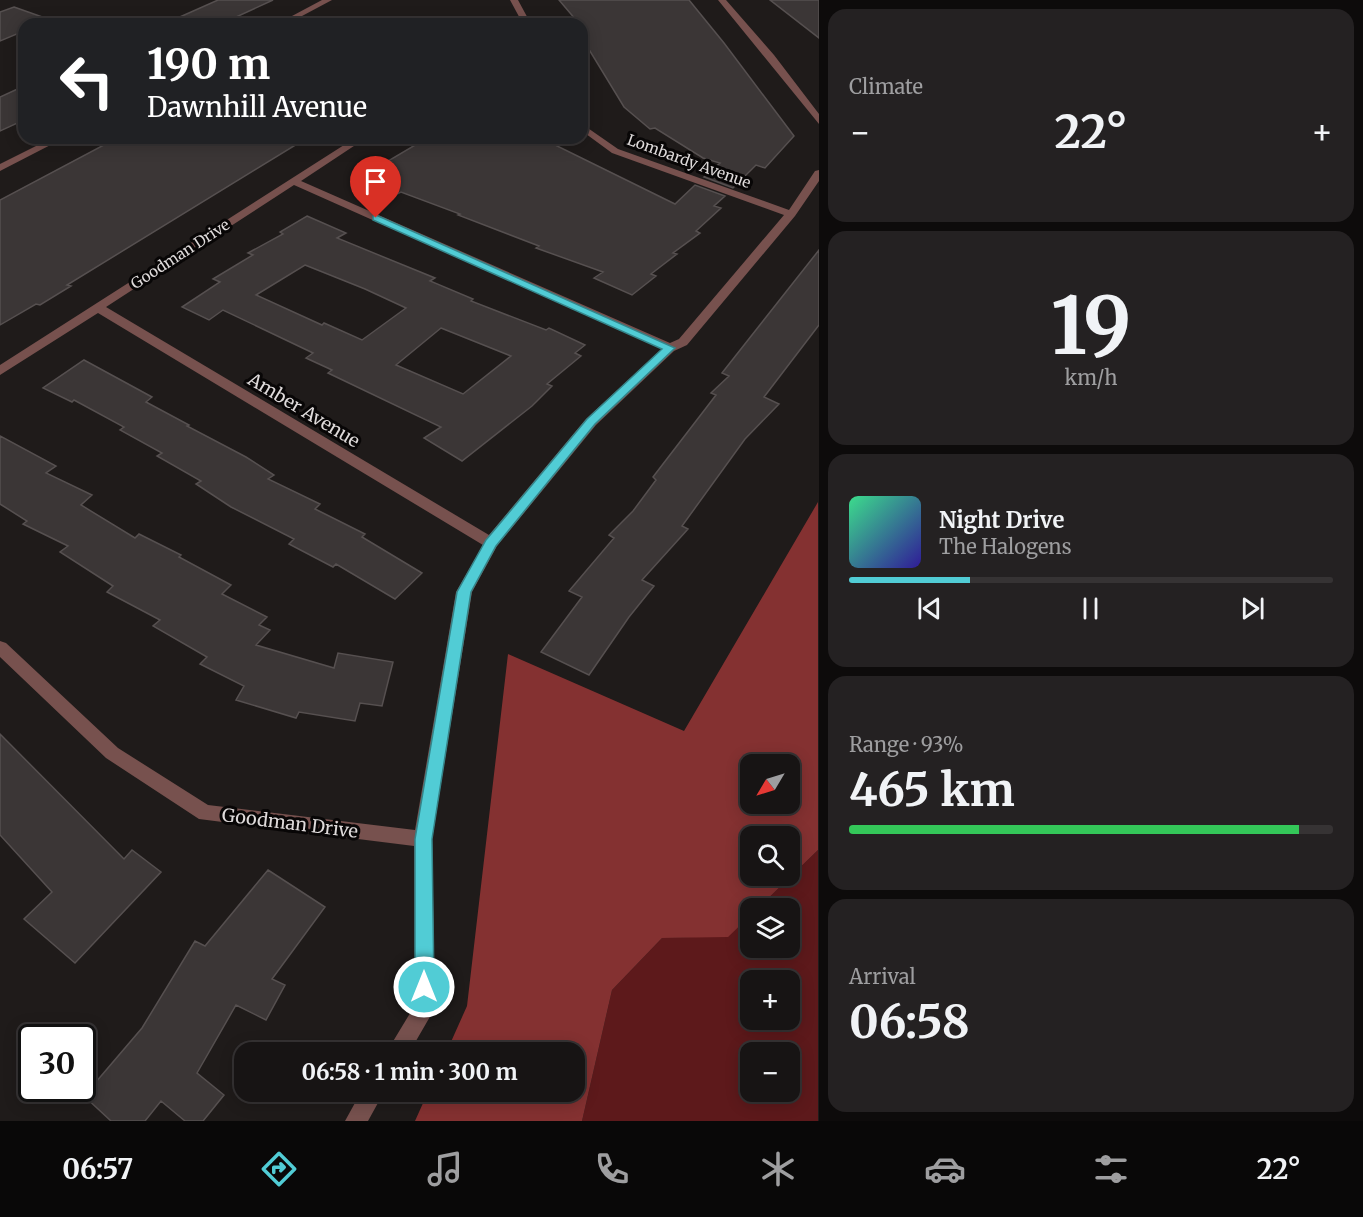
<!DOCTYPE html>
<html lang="en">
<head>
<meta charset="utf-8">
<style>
  body { margin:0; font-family:Merriweather,serif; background:#242122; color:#f1f3f6; height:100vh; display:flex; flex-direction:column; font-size:22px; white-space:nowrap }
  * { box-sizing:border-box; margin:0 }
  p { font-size:20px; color:#9e9ea0 }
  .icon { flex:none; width:33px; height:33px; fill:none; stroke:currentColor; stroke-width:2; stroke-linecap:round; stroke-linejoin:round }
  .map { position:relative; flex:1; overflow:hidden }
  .details { display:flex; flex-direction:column; gap:9px; padding:9px; background:#0d0b0b; width:544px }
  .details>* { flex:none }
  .top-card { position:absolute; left:18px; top:18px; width:570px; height:126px; border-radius:18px; box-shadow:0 3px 15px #0003,0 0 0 2px #363334; background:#202124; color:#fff; overflow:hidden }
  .needle { width:39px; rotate:232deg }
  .tools { position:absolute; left:740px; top:754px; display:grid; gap:12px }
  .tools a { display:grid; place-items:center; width:60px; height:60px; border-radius:12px; background:#171414; box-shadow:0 3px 15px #0003,0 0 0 2px #363334; font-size:30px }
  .speed { position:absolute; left:18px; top:1024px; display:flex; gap:12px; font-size:30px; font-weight:700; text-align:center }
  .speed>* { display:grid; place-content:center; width:78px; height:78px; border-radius:50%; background:#171414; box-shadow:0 3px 15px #0003,0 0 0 2px #363334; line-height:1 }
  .speed .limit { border:3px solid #111; border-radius:9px; background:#fff; color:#111 }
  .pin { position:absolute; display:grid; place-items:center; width:51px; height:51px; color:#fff; margin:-62px -26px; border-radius:50% 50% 50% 0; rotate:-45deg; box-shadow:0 0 6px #0007 }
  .pin .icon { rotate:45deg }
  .me { position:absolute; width:66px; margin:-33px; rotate:0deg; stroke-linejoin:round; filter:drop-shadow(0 0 4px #0008) }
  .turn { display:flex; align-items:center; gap:21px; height:126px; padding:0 30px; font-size:27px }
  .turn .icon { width:78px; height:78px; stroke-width:2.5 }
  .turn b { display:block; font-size:42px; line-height:51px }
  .big { font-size:45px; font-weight:700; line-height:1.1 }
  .details .widget { flex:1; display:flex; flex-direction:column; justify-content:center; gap:9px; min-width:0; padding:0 21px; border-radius:18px; background:#242122 }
  .details .dial { align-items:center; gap:0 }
  .dial b { font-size:78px; line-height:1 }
  .song { display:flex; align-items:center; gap:18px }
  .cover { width:72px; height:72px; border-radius:9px; background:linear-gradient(135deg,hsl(150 70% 55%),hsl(250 70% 35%)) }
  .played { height:6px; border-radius:3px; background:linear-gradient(90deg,#51ccd5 25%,#363334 25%) }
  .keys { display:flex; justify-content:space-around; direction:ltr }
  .heat { display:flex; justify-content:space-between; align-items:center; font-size:33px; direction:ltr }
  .charge { height:9px; border-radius:4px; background:linear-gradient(90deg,#34c759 93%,#363334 0) }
  .trip { position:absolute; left:234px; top:1042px; width:351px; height:60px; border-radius:18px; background:#171414; box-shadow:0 3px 15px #0003,0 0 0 2px #363334; font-weight:700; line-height:60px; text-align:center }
  .dock { display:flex; height:96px; justify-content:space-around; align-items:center; background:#090808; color:#9e9ea0 }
  .dock .icon { width:42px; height:42px }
  .dock .on { color:#51ccd5 }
  .dock b { font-size:27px; color:#f1f3f6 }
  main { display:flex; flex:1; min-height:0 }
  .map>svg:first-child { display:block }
  .green { fill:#5d191b; fill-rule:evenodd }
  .forest { fill:#843131; fill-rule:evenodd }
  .building { fill:#3b3636; stroke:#565050; stroke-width:1.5; fill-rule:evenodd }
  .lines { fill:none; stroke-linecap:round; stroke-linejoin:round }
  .minor { fill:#77514e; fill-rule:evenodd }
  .route { fill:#51ccd5; stroke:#35858a; stroke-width:1.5 }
  .labels { text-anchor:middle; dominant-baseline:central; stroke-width:6; stroke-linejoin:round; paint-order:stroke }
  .far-street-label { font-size:15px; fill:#dedada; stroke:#080606 }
  .street-label { font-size:18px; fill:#dedada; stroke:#080606 }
</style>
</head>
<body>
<main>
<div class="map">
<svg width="819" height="1121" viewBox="0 0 819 1121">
  <rect width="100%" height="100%" fill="#1f1b1a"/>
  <path class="green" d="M818,850V1121H582L612,990L662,938L728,936L750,916V948H789V909H757ZM750,981H789V1020H750ZM750,1053H789V1092H750Z"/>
  <path class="forest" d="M818,502V850L757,909H750V916L728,937L662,938L612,990L582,1121H415L428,1092H574V1053H446L467,1006L508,654L684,731ZM750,765H789V804H750ZM750,837H789V876H750Z"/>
  <path class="building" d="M218,0H273L221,24H164Z
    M559,0H689L724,43L794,136L765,168L756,165L733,188L704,177L720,163L703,158L655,128L650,129L624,107L585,43H588L582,35V24H574L571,20H576Z
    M770,0H819V38Z
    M14,7L51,20L41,24H24V31L0,41V12Z
    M24,86V120L0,131V97Z
    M117,138H307L67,285L71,286L40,305L36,304L0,325V200Z
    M427,138H541L675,204L695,185L725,196L714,206L721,208L696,231L700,233L673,253L677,254L651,274L656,276L632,295L594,278L603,272L536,248L539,246L458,215L460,214L401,192L395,195L359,179L391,162L388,161Z
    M307,216L346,233L337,238L435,278L430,281L473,299L471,301L546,330L549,328L585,345L575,353L581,356L547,384L552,386L532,406L462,461L424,438L441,427L328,373L332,370L306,358L313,353L223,310L209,320L182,307L220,282L213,279L253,255L248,253L283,234L280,232ZM305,265L365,289L406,308L362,340L324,323L322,325L256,295ZM441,328L511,356L463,394L396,365Z
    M819,250V325L764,397L779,404L745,439L682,526L688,529L642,580L654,586L629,617L589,675L541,652L582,597L569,591L614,538L609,535L633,511L656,480L653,477L716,395L711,393L729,376L722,373Z
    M84,360L152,397L146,402L189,425L187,426L246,457L274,475L268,479L320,504L315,509L365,534L362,537L422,573L395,599L336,564L333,567L289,544L294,539L231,507L196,484L201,481L157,456L162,453L120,430L124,427L74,400L72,402L43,388Z
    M0,436L56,466L46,473L92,495L81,505L135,538L139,534L181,555L179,557L231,585L222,594L267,617L259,625L270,630L256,645L334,668L338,653L393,662L382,706L360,703L355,721L299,712L296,718L236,700L244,686L200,664L207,657L153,626L160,620L107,592L113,586L60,552L68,546L23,524L27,521L0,504Z
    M0,734L124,859L132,850L161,872L75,963L24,919L52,892L0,835Z
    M268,870L325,907L272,979L285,985L266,1020L236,1005L197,1073L224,1095L203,1121H185L161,1101L145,1121H111L84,1096L142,1028L195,941L205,946Z"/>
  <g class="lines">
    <path class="minor" d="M322,0H332L287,24H277Z
      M510,0H518L531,24H523Z
      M718,0H726L774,55L819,114V124Z
      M582,124L618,149L789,210L815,171L819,170V181L795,216L687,345L674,351L596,425L497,546L472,592L432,839L435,1008L409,1053H386L415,1005L414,846L199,819L106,758L0,657V641L6,643L118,748L208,805L415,830L456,592L483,545L98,313L0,375V365L355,138H366L301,181L670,343L679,339L784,215L612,153L582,131ZM294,185L662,349L586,419L489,535L106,307Z
      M52,138H64L0,171V164Z
      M361,1092H384L368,1121H345Z"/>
  </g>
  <path class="route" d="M376,215L675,348L595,424L496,546L471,592L432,839L434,987L431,993L424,996L418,993L415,987V839L457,592L486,540L587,419L662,349L373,220V216Z"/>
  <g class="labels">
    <g class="far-street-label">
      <text transform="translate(689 161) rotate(20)">Lombardy Avenue</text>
      <text transform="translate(180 254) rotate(-33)">Goodman Drive</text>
    </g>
    <g class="street-label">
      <text transform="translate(304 410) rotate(31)">Amber Avenue</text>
      <text transform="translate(290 823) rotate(7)">Goodman Drive</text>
    </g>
  </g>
</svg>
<div class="tools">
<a><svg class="needle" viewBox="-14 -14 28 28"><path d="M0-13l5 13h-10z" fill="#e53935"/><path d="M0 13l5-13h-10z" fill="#9e9ea0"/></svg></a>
<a><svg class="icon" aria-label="search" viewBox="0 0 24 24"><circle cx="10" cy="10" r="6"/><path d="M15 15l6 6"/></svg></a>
<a><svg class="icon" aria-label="layers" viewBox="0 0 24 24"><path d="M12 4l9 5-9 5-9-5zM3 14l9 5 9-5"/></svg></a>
<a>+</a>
<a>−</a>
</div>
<div class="speed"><div class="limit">30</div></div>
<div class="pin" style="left:376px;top:218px;background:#d93025"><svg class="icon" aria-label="arrive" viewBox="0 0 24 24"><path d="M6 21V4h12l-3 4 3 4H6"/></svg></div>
<svg class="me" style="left:424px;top:987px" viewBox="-20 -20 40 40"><circle r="17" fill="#51ccd5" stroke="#fff" stroke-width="3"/><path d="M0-11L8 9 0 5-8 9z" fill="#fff"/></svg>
<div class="trip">06:58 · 1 min · 300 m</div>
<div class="top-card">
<div class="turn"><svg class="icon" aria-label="left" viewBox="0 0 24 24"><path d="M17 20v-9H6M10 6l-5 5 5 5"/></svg><div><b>190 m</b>Dawnhill Avenue</div></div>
</div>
</div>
<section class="details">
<div class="widget"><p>Climate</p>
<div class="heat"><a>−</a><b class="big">22°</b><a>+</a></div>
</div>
<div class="widget dial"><b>19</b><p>km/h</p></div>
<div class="widget">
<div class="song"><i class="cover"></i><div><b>Night Drive</b><p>The Halogens</p></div></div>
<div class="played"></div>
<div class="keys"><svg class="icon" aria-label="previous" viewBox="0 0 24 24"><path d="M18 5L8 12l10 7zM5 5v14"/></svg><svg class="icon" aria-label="pause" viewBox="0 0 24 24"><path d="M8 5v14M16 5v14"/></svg><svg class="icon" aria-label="next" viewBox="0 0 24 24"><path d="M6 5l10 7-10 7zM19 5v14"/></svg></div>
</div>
<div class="widget"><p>Range · 93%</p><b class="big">465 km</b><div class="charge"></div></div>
<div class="widget"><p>Arrival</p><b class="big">06:58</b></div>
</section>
</main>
<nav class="dock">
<b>06:57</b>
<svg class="icon on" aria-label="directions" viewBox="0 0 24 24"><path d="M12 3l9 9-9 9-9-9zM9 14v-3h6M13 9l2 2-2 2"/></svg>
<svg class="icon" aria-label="music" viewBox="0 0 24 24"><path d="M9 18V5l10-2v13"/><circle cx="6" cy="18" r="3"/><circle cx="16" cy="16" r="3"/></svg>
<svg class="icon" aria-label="phone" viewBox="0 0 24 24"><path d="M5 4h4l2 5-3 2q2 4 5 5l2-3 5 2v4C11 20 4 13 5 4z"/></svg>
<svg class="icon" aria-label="climate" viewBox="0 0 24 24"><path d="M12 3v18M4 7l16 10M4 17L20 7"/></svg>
<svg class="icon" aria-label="car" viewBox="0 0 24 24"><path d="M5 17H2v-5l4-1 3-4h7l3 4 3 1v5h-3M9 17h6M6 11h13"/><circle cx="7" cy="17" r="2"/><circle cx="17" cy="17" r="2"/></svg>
<svg class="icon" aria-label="filters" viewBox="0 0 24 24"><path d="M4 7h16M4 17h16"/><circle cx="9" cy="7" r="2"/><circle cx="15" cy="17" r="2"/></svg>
<b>22°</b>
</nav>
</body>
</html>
